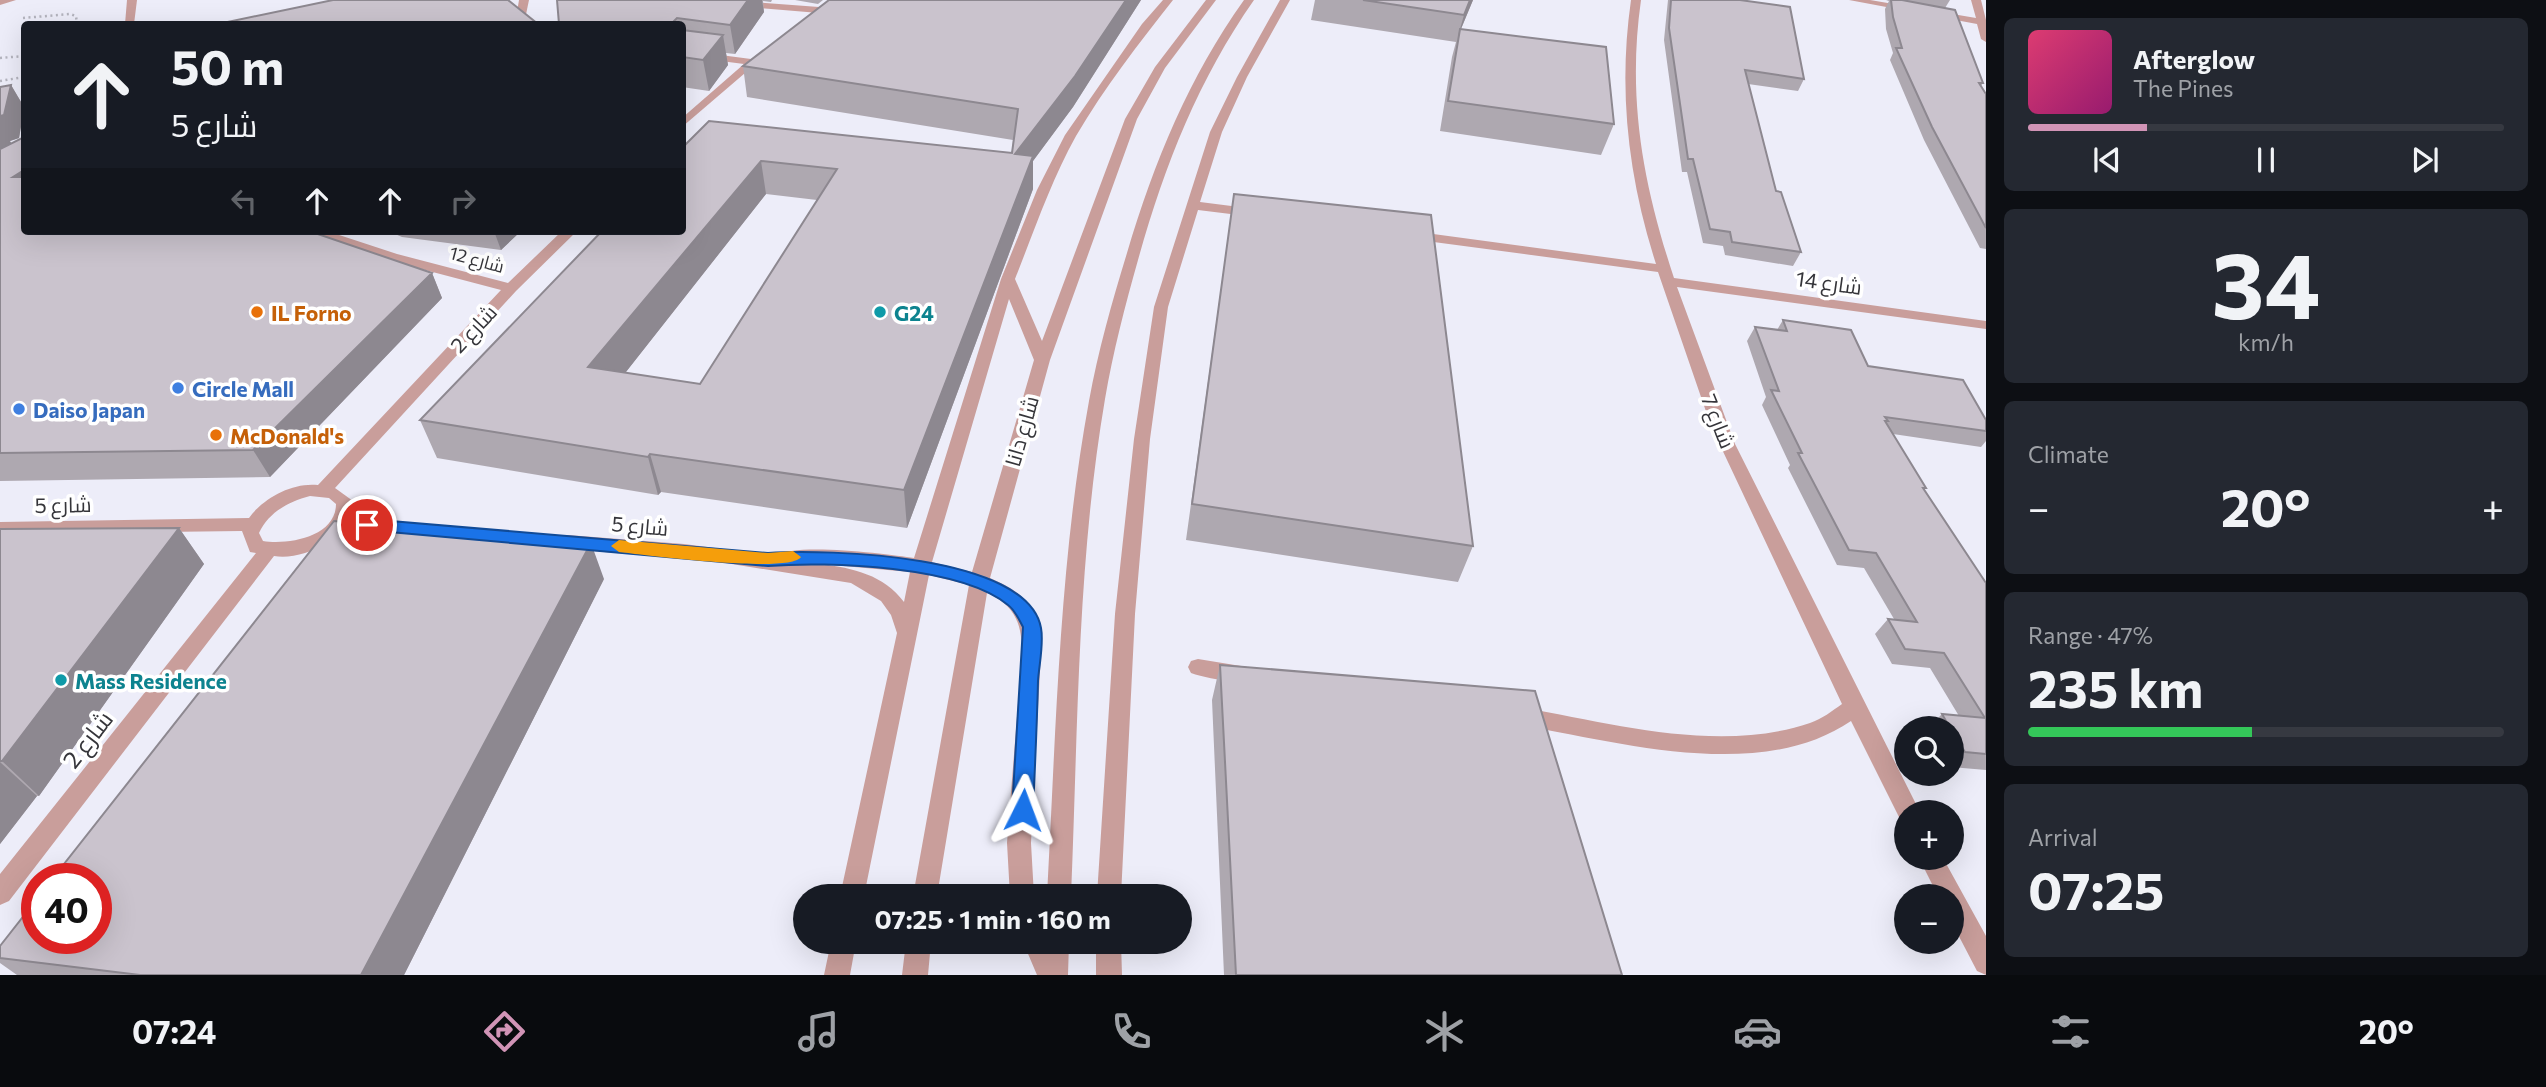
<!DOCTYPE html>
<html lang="en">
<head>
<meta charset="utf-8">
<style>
  body { margin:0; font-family:Commissioner,Cairo,sans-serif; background:#242831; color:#f1f3f6; height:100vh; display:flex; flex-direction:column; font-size:26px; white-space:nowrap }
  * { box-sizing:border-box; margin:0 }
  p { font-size:23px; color:#9ea1a6 }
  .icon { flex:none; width:38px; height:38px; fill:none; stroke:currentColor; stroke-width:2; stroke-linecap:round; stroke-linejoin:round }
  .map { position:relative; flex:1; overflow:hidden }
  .details { display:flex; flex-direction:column; gap:18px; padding:18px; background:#0d0f14; width:560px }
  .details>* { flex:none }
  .top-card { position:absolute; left:21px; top:21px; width:665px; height:214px; border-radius:7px; box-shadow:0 7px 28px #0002; background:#171b24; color:#f1f3f6; overflow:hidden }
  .fabs { position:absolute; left:1894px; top:716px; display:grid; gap:14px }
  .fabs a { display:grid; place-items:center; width:70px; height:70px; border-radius:50%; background:#171b24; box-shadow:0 7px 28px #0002; font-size:35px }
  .speed { position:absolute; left:21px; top:863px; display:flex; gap:14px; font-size:35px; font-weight:700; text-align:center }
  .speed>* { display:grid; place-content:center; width:91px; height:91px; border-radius:50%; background:#171b24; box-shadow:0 7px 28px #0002; line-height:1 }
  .speed .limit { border:10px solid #d22; background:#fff; color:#111 }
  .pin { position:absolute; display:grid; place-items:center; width:60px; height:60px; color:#fff; margin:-30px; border:4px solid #fff; border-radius:50%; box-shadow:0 2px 7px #0007 }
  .me { position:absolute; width:77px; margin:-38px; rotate:3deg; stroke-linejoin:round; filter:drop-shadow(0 0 5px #0008) }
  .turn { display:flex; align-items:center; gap:24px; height:147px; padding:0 35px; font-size:32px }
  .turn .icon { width:91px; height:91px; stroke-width:2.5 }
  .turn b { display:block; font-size:49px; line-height:60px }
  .lanes { display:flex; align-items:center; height:66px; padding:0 35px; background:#0003; justify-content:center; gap:35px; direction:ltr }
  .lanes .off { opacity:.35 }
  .big { font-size:52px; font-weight:700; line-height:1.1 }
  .details .tile { flex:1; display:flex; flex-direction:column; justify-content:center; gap:10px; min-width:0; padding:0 24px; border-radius:10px; background:#242831 }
  .details .dial { align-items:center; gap:0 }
  .dial b { font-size:91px; line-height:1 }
  .song { display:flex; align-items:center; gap:21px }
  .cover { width:84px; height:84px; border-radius:10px; background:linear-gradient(135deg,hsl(340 70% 55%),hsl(320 70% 35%)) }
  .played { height:7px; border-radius:4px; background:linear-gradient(90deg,#d194b6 25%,#363941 25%) }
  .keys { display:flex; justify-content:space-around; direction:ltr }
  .heat { display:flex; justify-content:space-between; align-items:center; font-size:38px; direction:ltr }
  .charge { height:10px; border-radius:5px; background:linear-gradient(90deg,#34c759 47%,#363941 0) }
  .trip { position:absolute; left:793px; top:884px; width:399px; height:70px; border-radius:35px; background:#171b24; box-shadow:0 7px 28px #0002; font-weight:700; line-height:70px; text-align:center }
  .dock { display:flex; height:112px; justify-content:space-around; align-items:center; background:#090b0e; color:#9ea1a6 }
  .dock .icon { width:49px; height:49px }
  .dock .selected { color:#d194b6 }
  .dock b { font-size:32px; color:#f1f3f6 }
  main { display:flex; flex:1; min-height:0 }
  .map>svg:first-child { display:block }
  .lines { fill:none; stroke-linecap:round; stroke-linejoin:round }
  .path { stroke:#b4b4be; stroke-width:2.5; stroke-dasharray:2 3.5; stroke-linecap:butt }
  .minor { fill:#c99e9b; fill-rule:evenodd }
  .wall { fill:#aea8b0; fill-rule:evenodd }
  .shaded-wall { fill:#8d8890 }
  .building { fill:#cac3cd; stroke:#8d8890; stroke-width:2; fill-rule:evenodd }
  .route { fill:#1a73e8; stroke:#114b97; stroke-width:2 }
  .slow { fill:#f59e0b }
  .food-dot { fill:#e8710a; stroke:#fff; stroke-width:2.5 }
  .culture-dot { fill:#0f9aa8; stroke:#fff; stroke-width:2.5 }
  .shop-dot { fill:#3f7fe0; stroke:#fff; stroke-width:2.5 }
  .labels { text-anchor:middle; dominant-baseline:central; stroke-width:7; stroke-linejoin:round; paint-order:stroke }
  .far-street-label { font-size:18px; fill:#35353a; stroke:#fff }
  .street-label { font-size:21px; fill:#35353a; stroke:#fff }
  .food-label { font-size:21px; font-weight:bold; fill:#c56008; stroke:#fff; text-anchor:start }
  .culture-label { font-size:21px; font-weight:bold; fill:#0d838f; stroke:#fff; text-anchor:start }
  .shop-label { font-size:21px; font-weight:bold; fill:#366cbe; stroke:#fff; text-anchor:start }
  .near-street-label { font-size:24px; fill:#35353a; stroke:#fff }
</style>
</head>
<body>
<main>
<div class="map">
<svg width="1986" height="975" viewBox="0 0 1986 975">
  <rect width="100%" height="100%" fill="#ededf9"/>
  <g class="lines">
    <path class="path" d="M23,18L70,14L76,16L77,24
      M0,58L24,56
      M0,81L24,77"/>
    <path class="minor" d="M0,0H16L0,5Z
      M127,0H137L134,24H125Z
      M519,0H529L524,24H515Z
      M1163,0H1173C1139,43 1104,88 1076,136C1051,181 1034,231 1015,279L1042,341L1125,119L1155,67L1206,0H1216L1165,68L1137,119L1050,360L990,578C1016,589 1037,603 1042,633L1031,843L1034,896H1010L1007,843L1022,653C1022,624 1015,605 987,593L937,896H913L969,585L929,575L864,896H840L897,633L891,615L881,601L851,583L713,561L568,549L561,547L559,542L561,537L568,535L684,544L777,556C792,542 890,554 914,558L1001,279L1037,190L1065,135L1142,24ZM1009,299L1034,360L972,572L932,562ZM821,564L910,572L904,602C884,575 853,568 821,564Z
      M1244,0H1254C1198,80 1164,167 1138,260C1125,306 1113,352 1105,399C1077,563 1078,731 1071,896H1047C1056,731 1059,564 1089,401C1098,351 1112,302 1127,253C1154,162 1189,77 1244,0Z
      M1280,0H1290L1247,77L1222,132L1200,202L1255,209L1261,213L1255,217L1198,210L1168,307L1150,439L1135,614L1121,896H1097L1115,614L1134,439L1154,307L1210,132L1237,77Z
      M1631,0H1641C1627,99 1643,184 1674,278L1986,321V329L1677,287L1735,444L1920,812H1906V821L1900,819L1851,721C1760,783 1620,742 1520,725L1512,722L1509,716L1512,710L1520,707C1612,723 1718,754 1810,723C1822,719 1832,711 1842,704L1711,426L1658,272L1411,239L1404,235L1411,231L1656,264C1628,177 1618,90 1631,0Z
      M1849,0H1870L1976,18L1971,0H1981L1986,20V42L1981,39L1977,24Z
      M739,1L819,7L824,10L819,13L736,6V2Z
      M682,50L751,59L761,52L766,55L682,127V118L744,64L682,56Z
      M307,231H327L397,254L508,283L562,231H577L516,291L335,488L353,501C354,536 306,561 274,556L9,901L0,905V874L256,553L250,552L242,531L0,534V522L249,518C263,498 293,482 318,485L501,290L387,260ZM310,496L329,498L336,504C336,537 288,545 263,541L259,533C269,512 288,502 310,496Z
      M1198,659L1247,667L1250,673L1247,679C1232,684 1206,678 1191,673L1188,667L1191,661Z
      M1919,858H1943L1986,936V975L1977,971L1951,921V896H1938Z
      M831,942H856L850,975H824Z
      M906,942H931L928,975H902Z
      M1023,942H1069L1068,975H1037Z
      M1096,942H1121L1122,975H1096Z"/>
  </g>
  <path class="wall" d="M557,0H772L771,2L763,1L764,12L735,54L726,53L728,65L709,91L682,87V24H559Z
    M795,0H823L818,4Z
    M829,0H1141L1073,107L1033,161V189L907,528L661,492L658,495L437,458L420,420L682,148L1012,153L1013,140L747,97L743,66ZM766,194L817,200L700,384L625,373Z
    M1315,0H1473L1461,29L1614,124L1601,155L1440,131L1452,57L1456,42L1311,20Z
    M1668,0H1740L1804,79L1798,91L1748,84L1776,191L1801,252L1793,266L1725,255L1723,246L1703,243L1687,172H1682L1664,40Z
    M1886,0H1950L1945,8L1983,83L1981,86L1986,94V249L1980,248L1924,140L1890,60L1893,53L1886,29L1885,9L1889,1Z
    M11,85L24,107L19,138L10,141L24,231L432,273L442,298L270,477L0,481V87Z
    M1234,194L1473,546L1458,582L1186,540Z
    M388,231H521L501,250L402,237Z
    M1783,320L1868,366L1986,420V441L1981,447L1893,434L1926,488L1924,490L1986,583V770L1951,767V728H1928L1942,714L1959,716L1930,668L1892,664L1875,634L1888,619H1894L1864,568L1837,565L1788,468L1790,465L1762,405L1766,397L1747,341L1755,327L1777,330Z
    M179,528L204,564L39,796H37L0,844V529Z
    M604,579L404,975H17L0,963V946Z
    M1220,665L1622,975H1224L1212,700Z"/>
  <path class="shaded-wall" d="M748,0H762L764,12L735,54L730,25Z
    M1126,0H1141L1073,107L1033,161V189L907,528L904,490L1015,154Z
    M1470,0H1473L1458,36L1464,15Z
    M723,35L728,65L709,91L703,60Z
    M11,85L24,107V110L19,138L10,141L16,151L0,157V116Z
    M761,161L766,194L600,405L588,367Z
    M24,170V195L13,177Z
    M494,231H521L501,250Z
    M432,273L442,298L270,477L253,450Z
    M650,454L661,492L658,495L648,457Z
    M179,528L204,564L39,796L2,761Z
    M591,543L604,579L404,975H361Z
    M0,762L37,796L0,844Z"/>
  <path class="building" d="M333,0H508L538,24H218Z
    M557,0H748L730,25L677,18L674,21L675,24H559Z
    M829,0H1126L1075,76L1015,154L1033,156L904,490L650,454L648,457L420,420L602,231H682V148L709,121L1012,153L1018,109L743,66ZM761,161L837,169L700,384L588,367Z
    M1363,0H1470L1464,15Z
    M1671,0H1740L1790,7L1804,79L1745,70L1776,191L1781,192L1801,252L1732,242L1730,232L1710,229L1693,159H1688L1669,28Z
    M1891,0H1902L1955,10L1983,83H1979L1986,94V228L1932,127L1896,48H1902L1893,17Z
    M1460,29L1606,47L1614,124L1448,101Z
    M682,30L723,35L703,60L682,57Z
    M11,85L4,115L0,116V87Z
    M24,137V170L13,177H24V231H309L432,273L253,450L0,453V149Z
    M1234,194L1431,215L1473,546L1192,504Z
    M1783,320L1851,330L1868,366L1963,380L1986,420V431L1885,417L1888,421H1885L1926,488H1923L1986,583V754L1965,752L1951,730V728H1950L1942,714L1985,718L1944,653L1905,649L1888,619L1917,622L1876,553L1849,550L1798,453H1802L1771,390L1779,391L1755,327L1787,331Z
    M334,521L591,543L361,975H140L0,958V946L37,899V938H96V878H53Z
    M179,528L2,761H0V529Z
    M1220,665L1535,691L1622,975H1236Z"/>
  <path class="route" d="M367,519L768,553C826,549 1028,554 1041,628C1044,644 1039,665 1038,681C1037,724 1035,767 1033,810L1030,816L1023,819L1015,816L1012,810L1023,627C1019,620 1015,610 1008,605C961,566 828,561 768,566L367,530L359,525Z"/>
  <path class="slow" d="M619,540L768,553L793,551L801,557C790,574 645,555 619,552L611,546Z"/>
  <g class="food-dot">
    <circle cx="257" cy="312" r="7"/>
    <circle cx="216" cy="435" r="7"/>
  </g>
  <g class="culture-dot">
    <circle cx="880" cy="312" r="7"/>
    <circle cx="61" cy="680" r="7"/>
  </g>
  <g class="shop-dot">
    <circle cx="178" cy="388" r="7"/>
    <circle cx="19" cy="409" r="7"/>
  </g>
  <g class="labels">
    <g class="far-street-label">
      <text transform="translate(477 259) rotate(15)">شارع 12</text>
    </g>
    <g class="street-label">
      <text transform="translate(1829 282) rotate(8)">شارع 14</text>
      <text transform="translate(473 328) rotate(-47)">شارع 2</text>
      <text transform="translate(1719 421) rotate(68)">شارع 7</text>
      <text transform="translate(1021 431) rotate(-74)">شارع دانا</text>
      <text transform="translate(63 504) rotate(-1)">شارع 5</text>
      <text transform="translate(640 525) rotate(5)">شارع 5</text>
    </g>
    <g class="food-label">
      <text x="271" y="312">IL Forno</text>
      <text x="230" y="435">McDonald's</text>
    </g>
    <g class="culture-label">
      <text x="894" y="312">G24</text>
      <text x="75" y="680">Mass Residence</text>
    </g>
    <g class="shop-label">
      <text x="192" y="388">Circle Mall</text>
      <text x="33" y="409">Daiso Japan</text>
    </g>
    <g class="near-street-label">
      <text transform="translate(87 739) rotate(-52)">شارع 2</text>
    </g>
  </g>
</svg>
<div class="fabs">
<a><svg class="icon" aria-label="search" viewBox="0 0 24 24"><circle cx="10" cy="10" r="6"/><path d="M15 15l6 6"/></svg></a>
<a>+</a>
<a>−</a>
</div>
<div class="speed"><div class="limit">40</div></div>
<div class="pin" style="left:367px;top:525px;background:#d93025"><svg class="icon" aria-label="arrive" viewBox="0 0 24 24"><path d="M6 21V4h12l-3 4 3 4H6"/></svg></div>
<svg class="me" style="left:1023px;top:810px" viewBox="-20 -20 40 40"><path d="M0-17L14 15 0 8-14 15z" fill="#1a73e8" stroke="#fff" stroke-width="4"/></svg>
<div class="trip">07:25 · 1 min · 160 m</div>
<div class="top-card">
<div class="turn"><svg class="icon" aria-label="ahead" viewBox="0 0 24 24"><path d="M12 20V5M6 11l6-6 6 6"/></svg><div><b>50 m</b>شارع 5</div></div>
<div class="lanes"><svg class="icon off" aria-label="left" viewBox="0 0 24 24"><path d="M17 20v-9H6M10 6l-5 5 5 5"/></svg><svg class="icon" aria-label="ahead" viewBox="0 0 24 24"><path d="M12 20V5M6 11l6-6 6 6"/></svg><svg class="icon" aria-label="ahead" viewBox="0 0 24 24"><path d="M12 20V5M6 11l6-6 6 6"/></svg><svg class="icon off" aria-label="right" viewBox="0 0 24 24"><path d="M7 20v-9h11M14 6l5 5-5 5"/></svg></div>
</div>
</div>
<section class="details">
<div class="tile">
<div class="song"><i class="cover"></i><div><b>Afterglow</b><p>The Pines</p></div></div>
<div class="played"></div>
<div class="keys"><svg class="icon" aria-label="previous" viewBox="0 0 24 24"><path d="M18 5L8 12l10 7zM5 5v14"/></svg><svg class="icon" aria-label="pause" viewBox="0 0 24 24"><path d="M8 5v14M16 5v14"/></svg><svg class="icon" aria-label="next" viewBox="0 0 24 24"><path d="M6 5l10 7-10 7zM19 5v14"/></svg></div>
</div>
<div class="tile dial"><b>34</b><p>km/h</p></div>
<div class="tile"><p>Climate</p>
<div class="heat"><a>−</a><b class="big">20°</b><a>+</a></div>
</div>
<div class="tile"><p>Range · 47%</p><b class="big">235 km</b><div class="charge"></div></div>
<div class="tile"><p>Arrival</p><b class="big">07:25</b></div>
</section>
</main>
<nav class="dock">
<b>07:24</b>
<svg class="icon selected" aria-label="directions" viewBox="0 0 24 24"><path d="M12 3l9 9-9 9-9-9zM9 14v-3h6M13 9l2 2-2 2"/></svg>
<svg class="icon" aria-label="music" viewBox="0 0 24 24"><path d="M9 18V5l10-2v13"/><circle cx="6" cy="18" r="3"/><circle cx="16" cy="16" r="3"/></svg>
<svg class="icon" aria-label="phone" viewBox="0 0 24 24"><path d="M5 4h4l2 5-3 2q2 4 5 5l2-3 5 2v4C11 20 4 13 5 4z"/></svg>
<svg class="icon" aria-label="climate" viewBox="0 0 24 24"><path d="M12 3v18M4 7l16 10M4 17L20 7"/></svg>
<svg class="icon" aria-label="car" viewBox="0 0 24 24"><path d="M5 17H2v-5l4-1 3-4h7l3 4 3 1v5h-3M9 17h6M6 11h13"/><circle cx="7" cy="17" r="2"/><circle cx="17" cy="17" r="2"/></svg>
<svg class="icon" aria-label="filters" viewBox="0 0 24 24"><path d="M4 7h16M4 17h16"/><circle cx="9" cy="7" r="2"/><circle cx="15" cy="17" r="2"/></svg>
<b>20°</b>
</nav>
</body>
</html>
